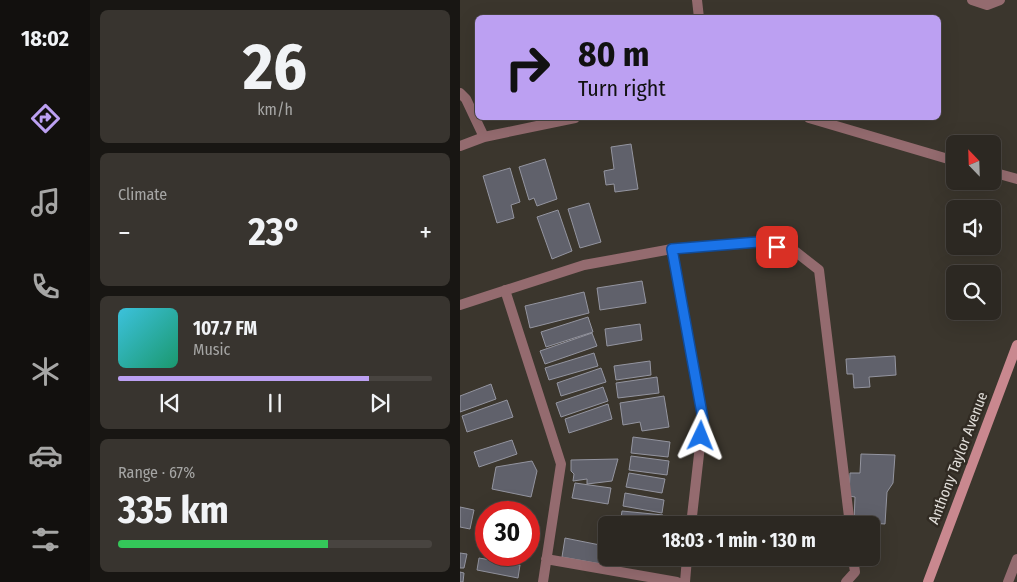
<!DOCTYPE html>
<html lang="en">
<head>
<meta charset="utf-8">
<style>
  body { margin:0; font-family:"Fira Sans Condensed",sans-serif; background:#38342f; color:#f1f3f6; height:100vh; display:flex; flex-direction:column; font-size:19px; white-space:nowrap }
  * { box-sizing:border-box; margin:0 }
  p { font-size:16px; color:#a6a6a5 }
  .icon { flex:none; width:28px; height:28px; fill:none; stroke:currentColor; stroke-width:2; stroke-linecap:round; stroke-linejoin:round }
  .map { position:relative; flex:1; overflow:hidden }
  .drawer { display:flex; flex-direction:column; gap:10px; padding:10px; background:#181613; width:370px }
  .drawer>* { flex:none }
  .banner { position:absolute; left:15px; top:15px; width:466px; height:105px; border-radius:8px; box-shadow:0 5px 20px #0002,0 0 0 1px #484440; background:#bca0f2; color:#111; overflow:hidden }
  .needle { width:32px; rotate:337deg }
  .tools { position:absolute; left:486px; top:135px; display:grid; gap:10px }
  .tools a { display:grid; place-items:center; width:55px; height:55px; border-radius:8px; background:#2c2822; box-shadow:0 5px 20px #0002,0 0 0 1px #484440; font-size:25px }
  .speed { position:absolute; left:15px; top:501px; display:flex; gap:10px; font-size:25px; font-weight:700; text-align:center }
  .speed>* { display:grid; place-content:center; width:65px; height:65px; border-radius:50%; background:#2c2822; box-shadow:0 5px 20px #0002,0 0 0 1px #484440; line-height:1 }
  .speed .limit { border:8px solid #d22; background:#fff; color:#111 }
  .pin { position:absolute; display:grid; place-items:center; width:42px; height:42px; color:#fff; margin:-21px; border-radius:10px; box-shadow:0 2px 8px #0006 }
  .me { position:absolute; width:55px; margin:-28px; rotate:2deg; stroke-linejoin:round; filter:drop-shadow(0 0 4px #0008) }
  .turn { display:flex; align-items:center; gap:18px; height:105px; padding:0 20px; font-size:22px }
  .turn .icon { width:65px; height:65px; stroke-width:2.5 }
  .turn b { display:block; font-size:35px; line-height:42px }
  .big { font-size:38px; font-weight:700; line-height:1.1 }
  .drawer .tile { flex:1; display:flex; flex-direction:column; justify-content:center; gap:8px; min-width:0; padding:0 18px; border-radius:8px; background:#38342f }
  .drawer .dial { align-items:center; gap:0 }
  .dial b { font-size:65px; line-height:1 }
  .song { display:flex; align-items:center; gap:15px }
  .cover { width:60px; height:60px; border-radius:8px; background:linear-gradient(135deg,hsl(190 70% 55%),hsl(160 70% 35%)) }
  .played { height:5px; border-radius:2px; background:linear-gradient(90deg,#bca0f2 80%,#484440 80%) }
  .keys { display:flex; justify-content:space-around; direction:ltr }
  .heat { display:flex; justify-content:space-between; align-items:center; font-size:28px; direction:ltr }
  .charge { height:8px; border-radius:4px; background:linear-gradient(90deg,#34c759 67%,#484440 0) }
  .trip { position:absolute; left:138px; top:516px; width:282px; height:50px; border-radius:8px; background:#2c2822; box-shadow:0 5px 20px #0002,0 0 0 1px #484440; font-weight:700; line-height:50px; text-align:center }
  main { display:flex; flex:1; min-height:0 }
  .menu { display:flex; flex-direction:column; width:90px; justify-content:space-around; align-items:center; background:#12100e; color:#a6a6a5 }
  .menu .icon { width:35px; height:35px }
  .menu .selected { color:#bca0f2 }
  .menu b { font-size:22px; color:#f1f3f6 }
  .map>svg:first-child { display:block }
  .building { fill:#60616b; stroke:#9495a0 }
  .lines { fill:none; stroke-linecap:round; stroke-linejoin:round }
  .street { stroke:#946b6f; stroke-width:10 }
  .secondary { stroke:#c9888f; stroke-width:10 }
  .route-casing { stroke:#114b97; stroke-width:12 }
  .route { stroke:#1a73e8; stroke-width:9 }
  .labels { text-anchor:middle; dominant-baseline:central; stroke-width:5; stroke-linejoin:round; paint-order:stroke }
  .street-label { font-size:15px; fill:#e1ded9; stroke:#312b23 }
</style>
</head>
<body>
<main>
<nav class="menu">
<b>18:02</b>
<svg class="icon selected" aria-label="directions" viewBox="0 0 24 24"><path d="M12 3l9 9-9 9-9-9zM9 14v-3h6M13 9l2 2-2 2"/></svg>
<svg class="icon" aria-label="music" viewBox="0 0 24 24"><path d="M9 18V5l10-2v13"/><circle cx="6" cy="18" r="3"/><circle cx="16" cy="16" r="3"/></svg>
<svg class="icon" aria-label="phone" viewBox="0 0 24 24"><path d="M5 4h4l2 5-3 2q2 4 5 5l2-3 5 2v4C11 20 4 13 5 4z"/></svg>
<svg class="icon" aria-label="climate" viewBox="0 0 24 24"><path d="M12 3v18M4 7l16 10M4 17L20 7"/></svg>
<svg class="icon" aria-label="car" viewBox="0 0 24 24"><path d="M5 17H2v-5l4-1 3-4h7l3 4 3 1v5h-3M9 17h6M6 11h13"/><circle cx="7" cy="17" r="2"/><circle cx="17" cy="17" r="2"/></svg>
<svg class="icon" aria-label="filters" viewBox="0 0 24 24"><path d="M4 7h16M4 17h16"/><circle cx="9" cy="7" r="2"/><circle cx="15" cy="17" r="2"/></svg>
</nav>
<section class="drawer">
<div class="tile dial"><b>26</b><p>km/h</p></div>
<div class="tile"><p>Climate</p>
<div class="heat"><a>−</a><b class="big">23°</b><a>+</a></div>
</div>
<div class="tile">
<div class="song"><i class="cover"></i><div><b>107.7 FM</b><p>Music</p></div></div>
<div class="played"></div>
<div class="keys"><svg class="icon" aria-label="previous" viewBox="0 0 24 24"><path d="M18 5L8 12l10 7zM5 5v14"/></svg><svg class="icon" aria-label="pause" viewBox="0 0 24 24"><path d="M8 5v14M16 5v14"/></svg><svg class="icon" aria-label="next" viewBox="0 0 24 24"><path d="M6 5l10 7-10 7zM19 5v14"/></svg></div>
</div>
<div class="tile"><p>Range · 67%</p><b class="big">335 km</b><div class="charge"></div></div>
</section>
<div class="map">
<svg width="557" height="582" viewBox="0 0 557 582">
  <rect width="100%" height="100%" fill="#3b362d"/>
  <path class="building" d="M171,144L178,189L155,192L154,184L146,185L144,171L154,169L151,147Z
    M85,159L97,199L77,206L74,198L69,200L59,167Z
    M50,168L60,202L51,205L54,218L37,223L23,176Z
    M129,203L141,242L120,248L108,209Z
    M98,210L112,251L92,259L77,217Z
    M182,281L186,303L140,310L137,288Z
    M124,292L129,313L70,328L65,306Z
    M128,317L133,332L86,347L81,332Z
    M180,324L182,340L147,346L145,329Z
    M132,333L137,346L85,364L80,351Z
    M134,353L138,366L89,380L85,368Z
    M435,356L436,375L409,377L410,387L394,388L393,374H387L386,359Z
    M190,361L191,375L156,380L154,366Z
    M141,368L146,382L101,396L97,383Z
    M197,377L199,393L158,398L156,383Z
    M31,384L36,399L0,412V396Z
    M143,387L148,401L101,417L96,403Z
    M204,396L209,427L182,431L180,422L163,425L160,403Z
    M47,400L53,417L7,432L2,416Z
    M148,404L152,419L109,433L105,419Z
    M173,437L210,442L208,457L171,453Z
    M52,440L57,454L19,467L14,452Z
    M401,454L435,455L433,483L427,492L425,524L394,522L395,497L389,496L390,473H400Z
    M171,456L209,461L207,475L169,470Z
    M158,459L152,481L127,484V479L113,481L114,474L111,471V460Z
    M72,461L77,471L71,497L32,489L36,467Z
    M169,473L205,479L202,493L166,487Z
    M115,483L151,488L148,504L112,498Z
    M165,493L204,500L202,513L163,506Z
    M0,507L14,510L10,529L0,527Z
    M162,511L203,515L201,525H160Z
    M24,521H26V537L22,536Z
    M105,538L145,546L141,564L102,557Z
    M0,553L7,554L4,568H0Z
    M19,558L60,565L58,578L17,570Z
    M0,572L4,573L3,582H0Z"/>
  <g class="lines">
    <path class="street" d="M237,0L239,18
      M512,0L527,5L540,0
      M0,93L6,99L24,137
      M349,118L495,161
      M0,146L24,137L115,118
      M532,172L557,179
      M212,249L243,419L231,525
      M45,290L101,464L83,582
      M0,305L124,265L212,249L298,242L336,252L359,270L390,525
      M86,559L217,582
      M225,582L227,558
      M386,582L395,572L393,558
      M548,582L557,559"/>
    <path class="secondary" d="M468,582L557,345"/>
  </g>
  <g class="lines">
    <defs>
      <path id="route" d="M241,436L243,419L212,249L298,242L317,247"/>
    </defs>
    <use href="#route" class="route-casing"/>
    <use href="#route" class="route"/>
  </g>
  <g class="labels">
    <g class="street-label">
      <text transform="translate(498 458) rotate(-69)">Anthony Taylor Avenue</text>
    </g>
  </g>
</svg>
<div class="tools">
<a><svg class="needle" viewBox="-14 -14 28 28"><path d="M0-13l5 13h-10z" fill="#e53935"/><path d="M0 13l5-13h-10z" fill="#a6a6a5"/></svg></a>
<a><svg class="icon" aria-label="sound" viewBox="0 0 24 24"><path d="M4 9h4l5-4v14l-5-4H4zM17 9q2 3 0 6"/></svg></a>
<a><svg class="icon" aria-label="search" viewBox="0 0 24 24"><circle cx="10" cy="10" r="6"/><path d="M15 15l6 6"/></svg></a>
</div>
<div class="speed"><div class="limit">30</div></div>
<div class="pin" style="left:317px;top:247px;background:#d93025"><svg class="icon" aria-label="arrive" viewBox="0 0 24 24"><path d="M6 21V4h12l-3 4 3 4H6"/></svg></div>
<svg class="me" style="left:241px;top:436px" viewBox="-20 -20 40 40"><path d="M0-17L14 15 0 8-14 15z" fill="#1a73e8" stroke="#fff" stroke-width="4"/></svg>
<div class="trip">18:03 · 1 min · 130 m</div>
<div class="banner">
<div class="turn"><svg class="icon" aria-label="right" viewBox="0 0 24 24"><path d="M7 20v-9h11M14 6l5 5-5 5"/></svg><div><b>80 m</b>Turn right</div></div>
</div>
</div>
</main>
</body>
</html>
